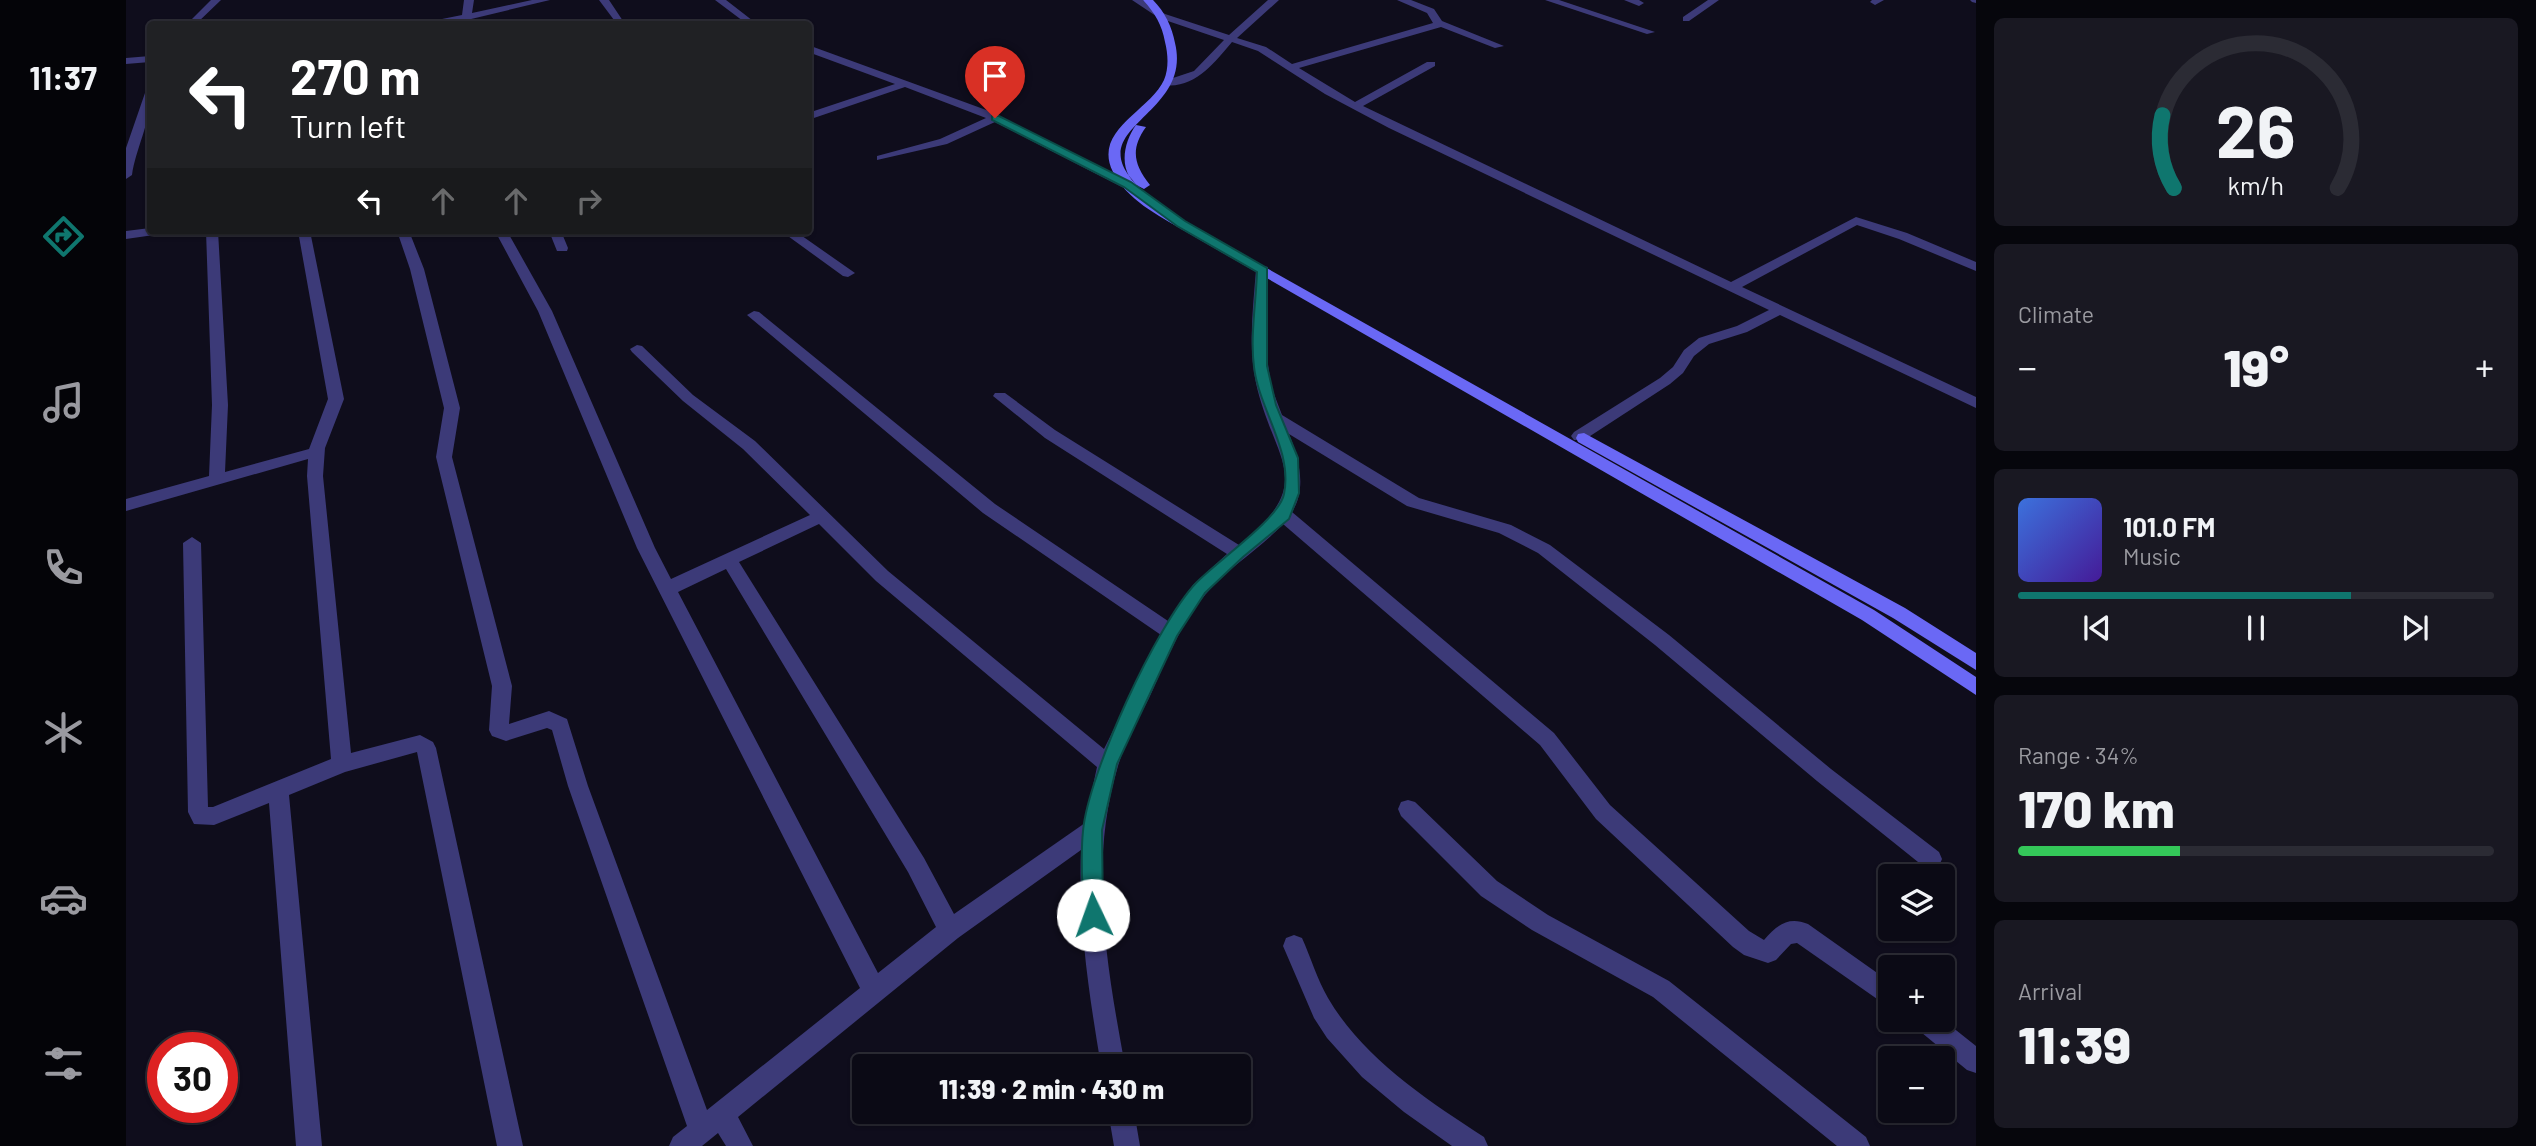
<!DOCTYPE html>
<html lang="en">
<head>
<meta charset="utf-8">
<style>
  body { margin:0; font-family:Barlow,sans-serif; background:#191822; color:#f1f3f6; height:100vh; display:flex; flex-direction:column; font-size:26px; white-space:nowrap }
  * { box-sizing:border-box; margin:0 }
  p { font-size:23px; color:#9a9aa0 }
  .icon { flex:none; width:38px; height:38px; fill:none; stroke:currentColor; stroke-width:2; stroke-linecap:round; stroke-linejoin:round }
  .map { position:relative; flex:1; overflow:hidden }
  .drawer { display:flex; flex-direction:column; gap:18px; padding:18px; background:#06060c; width:560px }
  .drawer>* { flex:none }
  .hud { position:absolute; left:21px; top:21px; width:665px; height:214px; border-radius:7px; box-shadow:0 2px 5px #0004,0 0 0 2px #2b2b34; background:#202124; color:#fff; overflow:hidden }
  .controls { position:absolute; left:1752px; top:864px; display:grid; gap:14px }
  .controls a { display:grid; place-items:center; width:77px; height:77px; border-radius:7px; background:#0b0a15; box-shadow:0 2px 5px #0004,0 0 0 2px #2b2b34; font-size:35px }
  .speed { position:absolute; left:21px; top:1032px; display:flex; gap:14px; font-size:35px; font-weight:700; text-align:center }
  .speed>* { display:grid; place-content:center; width:91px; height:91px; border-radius:50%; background:#0b0a15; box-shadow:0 2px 5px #0004,0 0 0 2px #2b2b34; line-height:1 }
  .speed .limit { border:10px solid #d22; background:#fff; color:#111 }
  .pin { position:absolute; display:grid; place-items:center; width:60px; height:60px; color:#fff; margin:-72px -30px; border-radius:50% 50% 50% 0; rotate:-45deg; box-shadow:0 0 7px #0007 }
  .pin .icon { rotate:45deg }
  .me { position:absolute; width:77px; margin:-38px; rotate:357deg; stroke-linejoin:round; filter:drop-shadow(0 0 5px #0008) }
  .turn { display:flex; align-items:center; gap:24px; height:147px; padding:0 28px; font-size:32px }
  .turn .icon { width:91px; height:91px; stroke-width:2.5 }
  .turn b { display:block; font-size:49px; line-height:60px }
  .lanes { display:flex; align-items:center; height:66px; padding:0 28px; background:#0003; justify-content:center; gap:35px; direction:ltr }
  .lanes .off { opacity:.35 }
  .big { font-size:52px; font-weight:800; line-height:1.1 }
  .drawer .card { flex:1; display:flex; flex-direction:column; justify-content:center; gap:10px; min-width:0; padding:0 24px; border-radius:10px; background:#191822 }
  .drawer .dial { align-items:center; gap:0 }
  .dial svg { height:182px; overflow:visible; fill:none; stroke:#2b2b34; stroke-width:7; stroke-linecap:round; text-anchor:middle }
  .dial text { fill:#f1f3f6; stroke:none }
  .song { display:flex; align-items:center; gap:21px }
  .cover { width:84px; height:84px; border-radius:10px; background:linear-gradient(135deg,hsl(220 70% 55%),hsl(260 70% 35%)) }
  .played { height:7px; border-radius:4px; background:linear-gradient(90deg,#0f766e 70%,#2b2b34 70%) }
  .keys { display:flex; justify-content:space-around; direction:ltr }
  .heat { display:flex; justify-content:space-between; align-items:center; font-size:38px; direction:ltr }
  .charge { height:10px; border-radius:5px; background:linear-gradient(90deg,#34c759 34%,#2b2b34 0) }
  .trip { position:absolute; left:726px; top:1054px; width:399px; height:70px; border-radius:7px; background:#0b0a15; box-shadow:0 2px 5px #0004,0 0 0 2px #2b2b34; font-weight:800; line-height:70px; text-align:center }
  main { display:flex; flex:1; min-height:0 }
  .tab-bar { display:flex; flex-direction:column; width:126px; justify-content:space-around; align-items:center; background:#040408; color:#9a9aa0 }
  .tab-bar .icon { width:49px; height:49px }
  .tab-bar .current { color:#0f766e }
  .tab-bar b { font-size:32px; color:#f1f3f6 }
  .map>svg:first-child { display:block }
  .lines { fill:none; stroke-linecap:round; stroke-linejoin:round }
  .street { fill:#3c3a78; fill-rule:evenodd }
  .secondary { fill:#6a68f5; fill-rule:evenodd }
  .route { fill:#0f766e; stroke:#0a4d48; stroke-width:2 }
</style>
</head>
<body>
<main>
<nav class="tab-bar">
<b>11:37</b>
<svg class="icon current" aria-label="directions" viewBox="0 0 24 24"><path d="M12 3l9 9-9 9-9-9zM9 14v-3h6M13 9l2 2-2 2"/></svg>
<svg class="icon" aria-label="music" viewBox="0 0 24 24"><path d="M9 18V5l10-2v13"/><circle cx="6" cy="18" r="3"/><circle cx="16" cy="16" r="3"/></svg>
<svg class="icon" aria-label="phone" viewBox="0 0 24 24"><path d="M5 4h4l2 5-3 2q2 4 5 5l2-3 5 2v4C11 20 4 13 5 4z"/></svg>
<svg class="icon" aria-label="climate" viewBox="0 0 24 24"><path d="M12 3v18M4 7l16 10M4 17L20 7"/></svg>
<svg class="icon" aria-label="car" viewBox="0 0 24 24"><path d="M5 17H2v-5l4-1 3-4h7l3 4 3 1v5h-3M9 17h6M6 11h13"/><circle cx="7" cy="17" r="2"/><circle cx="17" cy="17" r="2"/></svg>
<svg class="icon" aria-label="filters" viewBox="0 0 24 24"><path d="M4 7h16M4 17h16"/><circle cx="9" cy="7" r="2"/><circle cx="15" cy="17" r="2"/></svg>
</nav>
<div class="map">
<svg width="1850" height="1146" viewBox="0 0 1850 1146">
  <rect width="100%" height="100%" fill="#0f0d1c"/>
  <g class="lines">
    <path class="street" d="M85,0H95L70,24H61Z
      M338,0H348L346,13L406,0H424L341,20L291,24L336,15Z
      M473,0H483L499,24H491Z
      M589,0H600L631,24H621Z
      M1006,0H1017L1039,14L1103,35L1142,0H1153L1111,38L1140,47L1166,64L1307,23L1301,13L1271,0H1285L1308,9L1316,21L1378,46L1369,48L1315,27L1173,68L1229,102L1301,62H1309V66L1237,106L1605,282L1730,217L1781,233L1850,262V271L1773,239L1731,225L1616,287L1850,397V408L1654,315L1621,332L1583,344L1568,356L1557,373L1544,384L1458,440H1448L1445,436L1448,432L1534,378L1547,367L1558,350L1573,338L1611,326L1643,310L1263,128L1199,94L1132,51L1106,42C1088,63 1069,89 1038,85V81L1068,71L1098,40L1033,18Z
      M1419,0H1433L1529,32L1521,34Z
      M1498,0H1513L1518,3L1513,6Z
      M1582,0H1593L1563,21H1557V17Z
      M1746,0H1758L1749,5L1744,2Z
      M1844,0H1850V3L1846,2Z
      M682,45L863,111L1008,185L998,188L869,122L821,144L751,160V156L814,139L860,118L779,87L682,120V113L769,84L682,52Z
      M24,56V62L0,64V58Z
      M24,90C27,118 10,147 6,175L0,179V148L19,93Z
      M24,228V231H34L28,235L0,239V231Z
      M80,231H92L102,405L99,472L183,449L202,399L172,231H184L218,399L199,448L197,476L225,753L294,735L307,742L310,748L397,1146H371L291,752L219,772L163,795L196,1146H170L143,803L88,825L68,824L62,812L57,543L66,537L75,543L82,807H87L205,759L181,476L182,459L0,511V499L83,476L86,405Z
      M271,231H283L298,269L334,408L326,457L386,686L383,724L423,711L441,719L462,786L581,1110L734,988L511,548L412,311L369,231H381L426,311L529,548L545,579L684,515L617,449L557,401L506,352L504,349L511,345L516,346L567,395L629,441L762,571L978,749L1035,635L857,513L621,315L628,311L633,312L869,504L1042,621L1067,585L1101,554L919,438L867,396L869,393H879L929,430L1113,545C1194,481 1147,461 1130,383C1122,346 1127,308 1130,270L1137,266L1142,267L1141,357L1145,386L1156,415L1293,498L1385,525L1424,545L1543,635L1705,769L1813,852L1816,859L1813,866L1805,869L1797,866L1691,781L1529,645L1412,553L1373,533L1281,506L1163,434C1173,459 1181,488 1166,512L1428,733L1484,805L1623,931L1638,940C1651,925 1662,916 1682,924L1764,982V1008L1671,943L1665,944L1650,960L1642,963L1618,955L1607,947L1470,819L1414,745L1157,524C1133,550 1101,568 1079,595C1054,625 1039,663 1023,698C1012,720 999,742 992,766C962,864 981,967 999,1066H975C963,994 952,923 955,850L832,938L612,1117L627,1146H600L592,1133L576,1146H543L547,1137L561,1126L442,786L426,730L421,728L380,741L366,736L363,730L366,686L310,457L318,408L284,269ZM693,524L750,581L971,767L959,823L828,914L798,858L613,562ZM600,569L782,872L810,927L752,973L552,592Z
      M423,231H435L442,248L441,251H431Z
      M655,231H669L729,273L722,277L717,276Z
      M1282,800L1289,802L1371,881L1422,915L1543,981L1740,1137L1744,1146H1711L1527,997L1406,930L1355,896L1275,816L1272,809L1275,802Z
      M1168,935L1176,938C1185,958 1191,979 1202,998C1237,1058 1301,1100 1358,1137L1362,1146H1326L1278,1112L1236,1077L1201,1038L1188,1018L1157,946L1160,938Z
      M1816,1019L1850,1046V1073L1841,1070L1790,1028L1786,1020Z
      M982,1111H1008L1014,1146H988Z"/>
    <path class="secondary" d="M1017,0H1027C1039,12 1046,27 1049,43C1071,134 894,127 1082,235L1748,610L1850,677V695L1736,620L1057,230C1033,216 1000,199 987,172C966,130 1024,111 1038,80C1043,68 1042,54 1039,42C1036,25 1029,13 1017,0Z
      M1010,125L1020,127C1004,149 1008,165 1024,185L1018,189C991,177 996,144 1010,125Z
      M1458,433L1779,608L1850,653V670L1767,618L1452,442L1450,438L1452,434Z"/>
  </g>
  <path class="route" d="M866,116H873L1005,182L1059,221L1141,268V366L1150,405L1172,458L1173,493L1163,519L1117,557L1079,593L1051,636L991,764L976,830L977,915L974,922L967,925L960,922L957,915C957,888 954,858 957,831C962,774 1031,624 1070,583C1091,561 1153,519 1158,494C1167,451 1133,409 1128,367C1124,337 1130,303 1131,272L1051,226L998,187L866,120Z"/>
</svg>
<div class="controls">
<a><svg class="icon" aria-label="layers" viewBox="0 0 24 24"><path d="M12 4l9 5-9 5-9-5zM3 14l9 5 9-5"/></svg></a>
<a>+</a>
<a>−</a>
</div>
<div class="speed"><div class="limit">30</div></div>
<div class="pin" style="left:869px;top:118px;background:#d93025"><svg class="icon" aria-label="arrive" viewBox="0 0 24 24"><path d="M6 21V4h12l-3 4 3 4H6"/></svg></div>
<svg class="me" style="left:967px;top:915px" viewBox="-20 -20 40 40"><circle r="19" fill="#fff"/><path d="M0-13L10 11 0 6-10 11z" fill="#0f766e"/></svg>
<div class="trip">11:39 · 2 min · 430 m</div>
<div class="hud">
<div class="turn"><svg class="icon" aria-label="left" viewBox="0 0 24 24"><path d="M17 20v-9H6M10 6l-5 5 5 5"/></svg><div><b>270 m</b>Turn left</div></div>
<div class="lanes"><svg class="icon" aria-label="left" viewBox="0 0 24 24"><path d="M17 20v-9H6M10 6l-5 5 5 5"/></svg><svg class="icon off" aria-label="ahead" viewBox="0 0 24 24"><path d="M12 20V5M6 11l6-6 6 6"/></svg><svg class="icon off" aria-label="ahead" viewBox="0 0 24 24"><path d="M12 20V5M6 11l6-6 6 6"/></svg><svg class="icon off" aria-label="right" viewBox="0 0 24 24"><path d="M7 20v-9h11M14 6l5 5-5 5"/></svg></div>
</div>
</div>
<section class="drawer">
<div class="card dial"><svg viewBox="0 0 100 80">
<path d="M14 69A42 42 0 1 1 86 69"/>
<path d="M14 69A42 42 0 0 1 9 37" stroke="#0f766e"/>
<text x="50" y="56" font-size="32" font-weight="700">26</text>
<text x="50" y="72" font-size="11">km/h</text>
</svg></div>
<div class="card"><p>Climate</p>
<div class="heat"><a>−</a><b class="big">19°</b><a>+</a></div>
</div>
<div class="card">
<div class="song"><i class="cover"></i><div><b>101.0 FM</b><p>Music</p></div></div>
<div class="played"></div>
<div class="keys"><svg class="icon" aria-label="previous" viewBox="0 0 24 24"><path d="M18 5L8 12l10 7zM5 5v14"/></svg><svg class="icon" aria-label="pause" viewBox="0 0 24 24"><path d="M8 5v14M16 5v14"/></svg><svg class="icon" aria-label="next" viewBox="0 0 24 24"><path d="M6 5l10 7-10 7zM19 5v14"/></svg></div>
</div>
<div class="card"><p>Range · 34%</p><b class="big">170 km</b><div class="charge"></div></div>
<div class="card"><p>Arrival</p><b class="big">11:39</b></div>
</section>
</main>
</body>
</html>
